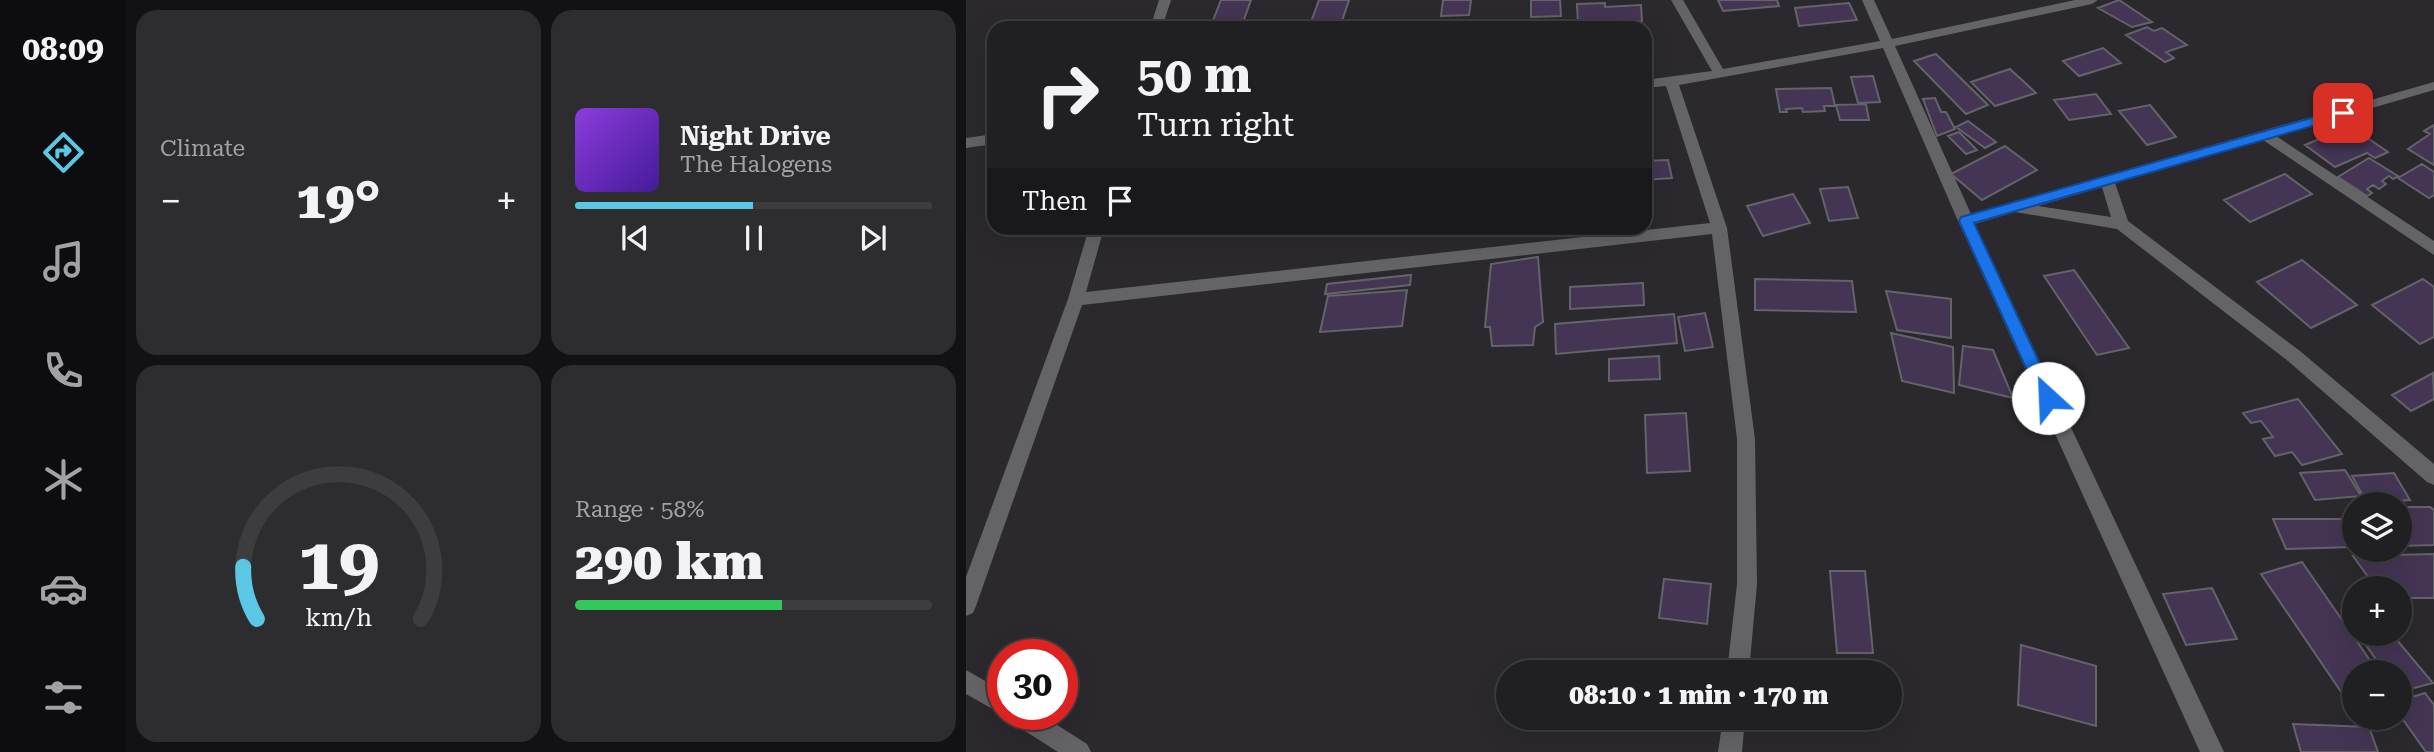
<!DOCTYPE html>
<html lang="en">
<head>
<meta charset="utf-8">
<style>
  body { margin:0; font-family:"Roboto Serif",serif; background:#2d2c2f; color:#f1f3f6; height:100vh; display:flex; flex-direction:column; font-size:26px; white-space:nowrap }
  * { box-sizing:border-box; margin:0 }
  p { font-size:23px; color:#a2a2a5 }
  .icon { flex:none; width:38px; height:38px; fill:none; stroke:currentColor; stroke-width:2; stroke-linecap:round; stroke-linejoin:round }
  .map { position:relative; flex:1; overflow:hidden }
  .drawer { display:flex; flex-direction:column; gap:10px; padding:10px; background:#121113; width:840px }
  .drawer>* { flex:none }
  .top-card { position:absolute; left:21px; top:21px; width:665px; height:214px; border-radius:21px; box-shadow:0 7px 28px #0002,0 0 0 2px #3d3d40; background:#201f22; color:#f1f3f6; overflow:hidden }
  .buttons { position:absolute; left:1376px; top:492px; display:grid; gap:14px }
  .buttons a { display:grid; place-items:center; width:70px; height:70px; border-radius:50%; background:#201f22; box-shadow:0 7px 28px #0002,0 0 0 2px #3d3d40; font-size:35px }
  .speed { position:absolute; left:21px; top:639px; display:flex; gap:14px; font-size:35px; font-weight:700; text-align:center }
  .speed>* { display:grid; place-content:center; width:91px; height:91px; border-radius:50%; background:#201f22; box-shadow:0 7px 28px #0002,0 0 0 2px #3d3d40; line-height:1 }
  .speed .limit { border:10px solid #d22; background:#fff; color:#111 }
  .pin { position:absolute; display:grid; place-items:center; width:60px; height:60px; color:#fff; margin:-30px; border-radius:14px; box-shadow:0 4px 10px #0006 }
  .me { position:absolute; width:77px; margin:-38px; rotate:335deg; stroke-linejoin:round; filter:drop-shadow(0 0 5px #0008) }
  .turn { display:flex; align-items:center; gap:24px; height:147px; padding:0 35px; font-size:32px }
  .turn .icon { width:91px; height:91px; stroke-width:2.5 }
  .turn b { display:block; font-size:49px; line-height:60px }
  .then { display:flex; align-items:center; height:66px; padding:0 35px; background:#0003; gap:14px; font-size:26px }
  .big { font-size:52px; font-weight:800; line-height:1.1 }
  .drawer .tile { flex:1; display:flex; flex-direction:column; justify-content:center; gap:10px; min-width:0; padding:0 24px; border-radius:21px; background:#2d2c2f }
  .drawer .dial { align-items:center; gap:0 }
  .dial svg { height:182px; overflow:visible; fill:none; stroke:#3d3d40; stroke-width:7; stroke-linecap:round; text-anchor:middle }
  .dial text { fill:#f1f3f6; stroke:none }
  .song { display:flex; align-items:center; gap:21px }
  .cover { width:84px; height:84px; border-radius:10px; background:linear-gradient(135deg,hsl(270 70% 55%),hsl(260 70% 35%)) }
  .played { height:7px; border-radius:4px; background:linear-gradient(90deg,#5ac8e5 50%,#3d3d40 50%) }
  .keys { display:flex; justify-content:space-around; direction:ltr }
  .heat { display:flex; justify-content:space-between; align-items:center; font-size:38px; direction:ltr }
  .charge { height:10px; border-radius:5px; background:linear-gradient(90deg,#34c759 58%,#3d3d40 0) }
  .drawer .tiles { flex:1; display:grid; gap:10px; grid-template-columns:repeat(2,1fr) }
  .trip { position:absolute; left:530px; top:660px; width:406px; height:70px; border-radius:35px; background:#201f22; box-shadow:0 7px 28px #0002,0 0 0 2px #3d3d40; font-weight:800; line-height:70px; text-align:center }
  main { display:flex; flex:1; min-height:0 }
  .menu { display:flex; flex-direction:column; width:126px; justify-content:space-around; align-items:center; background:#0d0c0e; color:#a2a2a5 }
  .menu .icon { width:49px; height:49px }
  .menu .on { color:#5ac8e5 }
  .menu b { font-size:32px; color:#f1f3f6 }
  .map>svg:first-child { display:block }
  .building { fill:#443554; stroke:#646367; stroke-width:2 }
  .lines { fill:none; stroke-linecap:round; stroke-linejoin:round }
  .minor { fill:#646466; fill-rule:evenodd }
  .route { fill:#1a73e8; stroke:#114b97; stroke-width:2 }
</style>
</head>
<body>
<main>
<nav class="menu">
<b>08:09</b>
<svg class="icon on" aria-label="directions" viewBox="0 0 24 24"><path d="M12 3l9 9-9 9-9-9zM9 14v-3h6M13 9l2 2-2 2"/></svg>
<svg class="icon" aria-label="music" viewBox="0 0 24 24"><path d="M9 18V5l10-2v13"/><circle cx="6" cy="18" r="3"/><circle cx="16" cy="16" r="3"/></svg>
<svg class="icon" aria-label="phone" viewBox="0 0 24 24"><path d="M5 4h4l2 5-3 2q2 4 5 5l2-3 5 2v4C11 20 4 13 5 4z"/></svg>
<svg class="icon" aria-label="climate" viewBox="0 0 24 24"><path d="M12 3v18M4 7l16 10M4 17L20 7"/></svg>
<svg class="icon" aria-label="car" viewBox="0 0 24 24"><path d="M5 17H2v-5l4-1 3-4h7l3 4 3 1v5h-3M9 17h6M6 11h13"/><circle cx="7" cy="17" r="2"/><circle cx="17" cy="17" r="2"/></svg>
<svg class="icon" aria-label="filters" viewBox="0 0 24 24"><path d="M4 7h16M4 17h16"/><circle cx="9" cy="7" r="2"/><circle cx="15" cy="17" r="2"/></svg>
</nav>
<section class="drawer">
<div class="tiles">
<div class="tile"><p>Climate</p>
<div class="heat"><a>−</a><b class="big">19°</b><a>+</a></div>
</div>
<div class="tile">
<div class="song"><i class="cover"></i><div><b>Night Drive</b><p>The Halogens</p></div></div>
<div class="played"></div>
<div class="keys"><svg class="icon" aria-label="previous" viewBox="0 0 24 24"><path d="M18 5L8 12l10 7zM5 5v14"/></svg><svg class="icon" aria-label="pause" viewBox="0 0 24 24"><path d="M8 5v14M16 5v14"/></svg><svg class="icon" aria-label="next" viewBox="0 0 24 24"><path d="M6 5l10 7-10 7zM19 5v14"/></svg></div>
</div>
<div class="tile dial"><svg viewBox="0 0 100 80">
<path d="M14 69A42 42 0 1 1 86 69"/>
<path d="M14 69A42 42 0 0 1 8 46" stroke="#5ac8e5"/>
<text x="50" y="56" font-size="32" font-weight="700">19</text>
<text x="50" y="72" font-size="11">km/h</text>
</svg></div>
<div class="tile"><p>Range · 58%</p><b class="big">290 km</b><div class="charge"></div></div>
</div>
</section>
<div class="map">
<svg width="1468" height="752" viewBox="0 0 1468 752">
  <rect width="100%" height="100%" fill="#2b292d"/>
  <path class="building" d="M255,0H285L275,28H244Z
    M353,0H383L376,21L345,22Z
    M477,0H505L503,15L475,16Z
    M565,0H594L595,16L565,17Z
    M752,0H811L813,6L757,11Z
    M1153,0L1186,22L1166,27L1132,8Z
    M639,3V7L675,5L676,21L612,25L611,4Z
    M883,3L891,20L833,26L829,8Z
    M1181,27L1188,31L1196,28L1221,45L1200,52L1208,58L1199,62L1160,35Z
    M1137,48L1155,63L1113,76L1097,61Z
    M970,54L1022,105L1000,114L948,61Z
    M1044,69L1070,93L1029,106L1005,82Z
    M907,76L914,102L892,103L885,77Z
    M865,88L869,106H858L859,111L837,112L836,108L820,109L821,112H814L810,89Z
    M1130,94L1145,114L1103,120L1088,100Z
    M969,98L975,112H980L989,129L971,136L957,99Z
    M900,104L903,120H874L870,105Z
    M1184,105L1210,137L1181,145L1153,111Z
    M1002,121L1030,142L1019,148L990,127Z
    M1468,125V165L1442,149L1464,134L1458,131Z
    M1384,126L1422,152L1409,158L1401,153L1369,167L1339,145Z
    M993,132L1011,150L1000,154L982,136Z
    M1039,146L1071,170L1016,200L985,174Z
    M1403,158L1432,176L1427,179L1423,176L1416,181L1420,184L1413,189L1407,185L1401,189L1406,193L1401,196L1372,177Z
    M702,160L706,178L679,180V161Z
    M1456,164L1468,172V195L1463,198L1432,178Z
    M1319,174L1346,194L1284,222L1258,200Z
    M882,187L892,218L863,221L854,189Z
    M827,194L844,223L797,236L781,206Z
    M572,257L577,322L569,327L567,345L526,346L524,327H519L525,264Z
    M1336,260L1391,305L1345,328L1291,282Z
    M1108,270L1163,348L1131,355L1078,276Z
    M445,275L444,285L359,294L361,284Z
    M789,279L886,281L890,312L789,310Z
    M1457,279L1468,287V337L1454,344L1406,305Z
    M677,283L678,305L604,309V287Z
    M441,290L436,326L354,332L362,296Z
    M920,291L985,299V338L931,330Z
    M739,313L747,347L719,351L712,317Z
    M708,314L711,343L590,354L589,324Z
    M925,333L987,347L988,393L936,381Z
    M997,346L1027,350L1047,398L993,385Z
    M693,356L694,379L643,381V359Z
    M1467,373L1468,399L1445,411L1426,395Z
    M1332,399L1376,454L1336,465L1326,452L1309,456L1297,439L1307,437L1295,421L1285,423L1277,413Z
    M720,413L724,471L681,473L679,415Z
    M1379,470L1395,496L1349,500L1334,473Z
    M1428,473L1444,500L1401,503L1386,476Z
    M1433,507H1464L1468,510V545L1433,546Z
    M1307,519H1388V547L1320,549Z
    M1468,554V598H1433V588H1410L1387,556Z
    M1336,562L1412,672H1388L1386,708L1295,574Z
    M864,571H899L907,653H871Z
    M698,579L745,584L741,624L693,618Z
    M1246,588L1271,639L1220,645L1197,594Z
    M1392,634H1426L1467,683L1433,692V672H1419Z
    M1055,645L1130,666V726L1052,705Z
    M830,665L888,669V672H830Z
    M1459,693L1468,705V752H1460L1433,714V701Z
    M1327,724L1403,727L1412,752H1335Z"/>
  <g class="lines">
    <path class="minor" d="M193,0H205L196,28H184Z
      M705,0H717L757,69L914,41L896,0H908L926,39L1109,0H1132L1126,4L929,46L1005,214L1468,82V90L1310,136L1468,241V255L1297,140L1149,183L1162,221L1334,351L1468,464V485L1461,482L1322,361L1151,229L1049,212L1009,224L1258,752H1234L992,221L917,48L713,85L761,228L789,439L791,584L783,672H761L771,584V439L746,234L116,305L10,606L7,613L0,616V577L102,299L123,228H138L120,292L744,223L700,86L679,88V80L746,71ZM1136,187L1145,217L1072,206Z
      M28,134V144L0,148V138Z
      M0,670L37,691V714H40L37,715L0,694Z
      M42,714H74L121,744L125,752H92L45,722Z
      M757,718H779L776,752H752Z"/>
  </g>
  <path class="route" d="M1377,109L1383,113L1381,116L1008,223L1090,398L1088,403H1076L993,221L995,217Z"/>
</svg>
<div class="buttons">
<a><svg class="icon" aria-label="layers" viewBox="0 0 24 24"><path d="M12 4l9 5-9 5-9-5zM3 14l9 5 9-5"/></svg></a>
<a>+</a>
<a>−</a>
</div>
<div class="speed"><div class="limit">30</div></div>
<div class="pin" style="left:1377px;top:113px;background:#d93025"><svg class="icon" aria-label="arrive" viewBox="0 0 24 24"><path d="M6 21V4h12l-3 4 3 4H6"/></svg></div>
<svg class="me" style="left:1082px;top:398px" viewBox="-20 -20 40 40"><circle r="19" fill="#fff"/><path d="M0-13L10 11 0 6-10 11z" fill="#1a73e8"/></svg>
<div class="trip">08:10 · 1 min · 170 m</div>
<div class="top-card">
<div class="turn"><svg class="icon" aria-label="right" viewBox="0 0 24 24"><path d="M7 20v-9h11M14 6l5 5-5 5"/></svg><div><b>50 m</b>Turn right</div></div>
<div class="then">Then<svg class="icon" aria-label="arrive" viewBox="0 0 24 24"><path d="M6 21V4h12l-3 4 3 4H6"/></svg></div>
</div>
</div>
</main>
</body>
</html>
